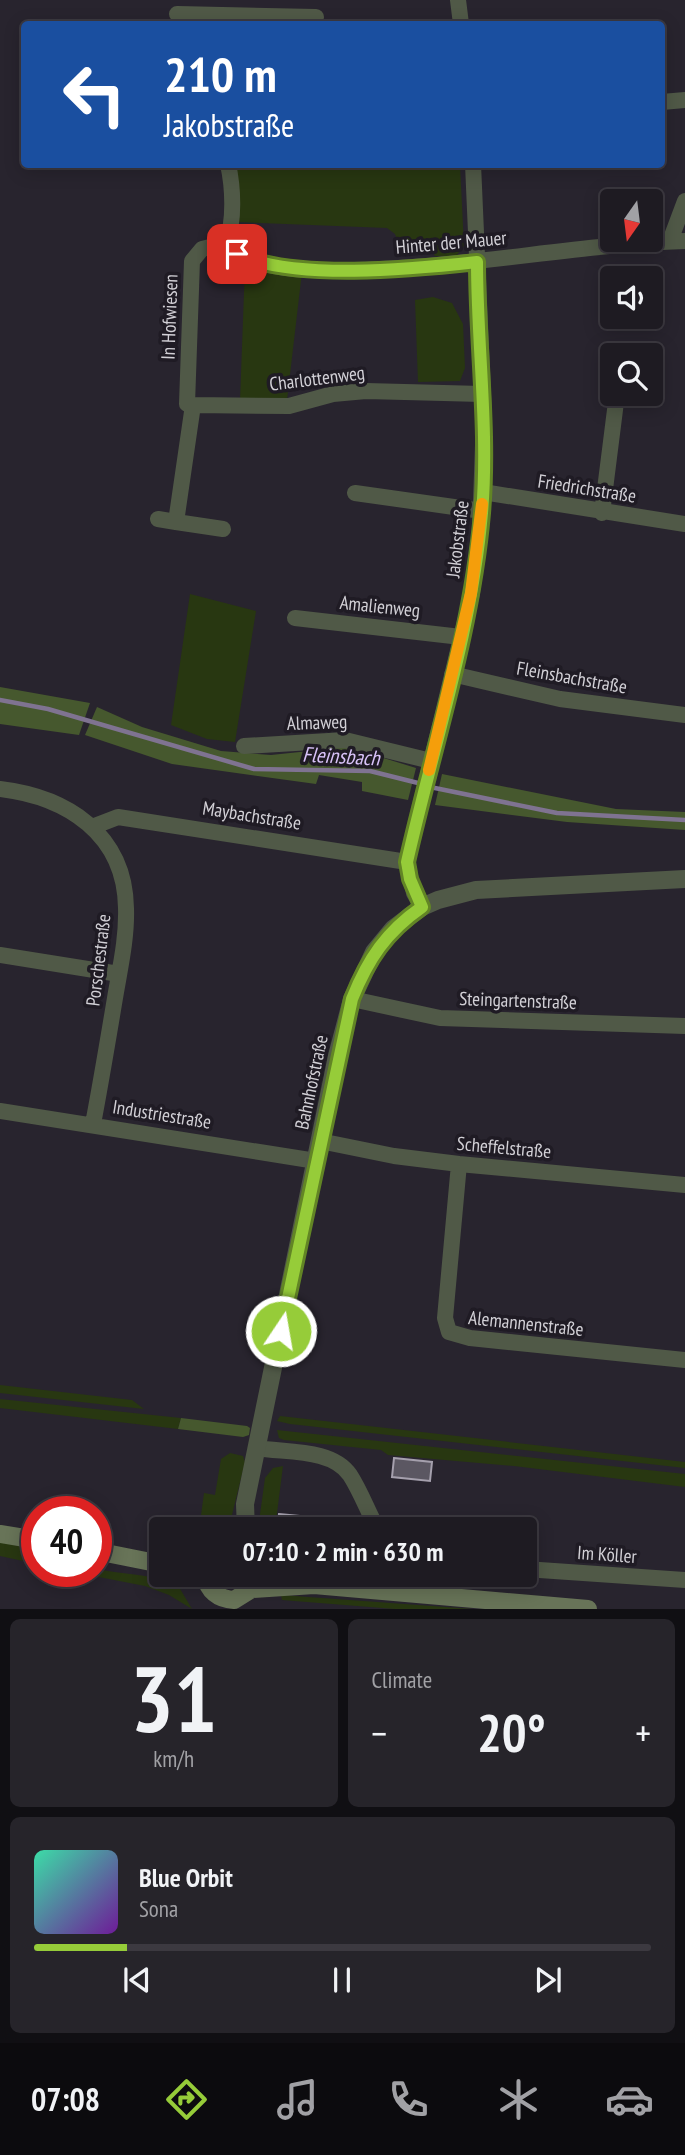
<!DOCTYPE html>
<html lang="en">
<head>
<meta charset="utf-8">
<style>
  body { margin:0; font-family:"PT Sans Narrow",sans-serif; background:#26242a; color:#f1f3f6; height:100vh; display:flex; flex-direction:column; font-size:26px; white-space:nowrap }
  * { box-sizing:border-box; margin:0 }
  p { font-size:23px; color:#a1a1a5 }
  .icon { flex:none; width:38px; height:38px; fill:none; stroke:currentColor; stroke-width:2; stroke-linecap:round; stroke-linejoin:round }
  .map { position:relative; height:1609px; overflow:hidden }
  .drawer { display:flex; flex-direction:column; gap:10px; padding:10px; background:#100f13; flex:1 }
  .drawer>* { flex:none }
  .guide { position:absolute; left:21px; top:21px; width:644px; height:147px; border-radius:7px; box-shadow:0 4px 18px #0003,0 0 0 2px #3c3940; background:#1a4fa0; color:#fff; overflow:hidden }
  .needle { width:46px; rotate:194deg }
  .controls { position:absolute; left:600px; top:189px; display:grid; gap:14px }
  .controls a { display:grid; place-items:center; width:63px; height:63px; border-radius:7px; background:#1e1b22; box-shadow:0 4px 18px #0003,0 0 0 2px #3c3940; font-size:35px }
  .speed { position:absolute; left:21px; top:1496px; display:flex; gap:14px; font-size:35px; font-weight:700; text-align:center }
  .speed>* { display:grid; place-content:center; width:91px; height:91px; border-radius:50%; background:#1e1b22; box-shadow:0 4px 18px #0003,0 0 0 2px #3c3940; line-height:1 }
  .speed .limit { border:10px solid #d22; background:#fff; color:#111 }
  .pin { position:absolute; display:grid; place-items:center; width:60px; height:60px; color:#fff; margin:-30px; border-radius:14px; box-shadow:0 4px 10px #0006 }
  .me { position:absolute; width:77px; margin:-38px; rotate:12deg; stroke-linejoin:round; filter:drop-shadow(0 0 5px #0008) }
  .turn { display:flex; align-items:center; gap:24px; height:147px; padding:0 28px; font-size:32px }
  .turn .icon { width:91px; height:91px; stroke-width:2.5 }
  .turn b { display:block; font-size:49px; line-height:60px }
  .big { font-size:52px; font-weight:800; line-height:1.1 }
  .drawer .tile { flex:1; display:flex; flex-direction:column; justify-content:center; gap:10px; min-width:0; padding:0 24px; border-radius:10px; background:#26242a }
  .drawer .dial { align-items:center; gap:0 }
  .dial b { font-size:91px; line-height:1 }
  .song { display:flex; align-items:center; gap:21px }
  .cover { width:84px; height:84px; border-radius:10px; background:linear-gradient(135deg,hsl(160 70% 55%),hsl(280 70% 35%)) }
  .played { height:7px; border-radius:4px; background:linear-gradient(90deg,#96cc39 15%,#3c3940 15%) }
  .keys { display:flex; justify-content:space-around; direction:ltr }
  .heat { display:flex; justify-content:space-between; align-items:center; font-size:38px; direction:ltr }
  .drawer .tiles { flex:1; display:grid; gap:10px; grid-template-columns:1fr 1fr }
  .tile:last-child { grid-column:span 2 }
  .trip { position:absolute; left:149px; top:1517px; width:388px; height:70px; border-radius:7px; background:#1e1b22; box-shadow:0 4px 18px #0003,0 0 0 2px #3c3940; font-weight:800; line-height:70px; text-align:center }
  .tab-bar { display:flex; height:112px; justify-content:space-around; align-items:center; background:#0c0b0e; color:#a1a1a5 }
  .tab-bar .icon { width:49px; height:49px }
  .tab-bar .active { color:#96cc39 }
  .tab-bar b { font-size:32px; color:#f1f3f6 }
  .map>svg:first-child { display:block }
  .green { fill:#283711 }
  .forest { fill:#46582e }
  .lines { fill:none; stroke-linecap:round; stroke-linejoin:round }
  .stream { stroke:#7f7391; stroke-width:4.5 }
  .building { fill:#5b5762; stroke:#a5a0ad; stroke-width:2 }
  .minor { stroke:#505947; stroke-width:16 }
  .tertiary { stroke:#505947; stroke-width:18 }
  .secondary { stroke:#687458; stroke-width:18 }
  .route-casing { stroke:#628525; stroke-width:18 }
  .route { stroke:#96cc39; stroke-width:12 }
  .slow { stroke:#f59e0b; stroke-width:12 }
  .labels { text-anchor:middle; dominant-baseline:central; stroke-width:7; stroke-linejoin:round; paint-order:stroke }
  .street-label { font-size:19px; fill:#d2d0d6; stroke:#1f1b24 }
  .water-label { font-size:21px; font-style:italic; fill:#d8c2f8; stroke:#1f1b24 }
</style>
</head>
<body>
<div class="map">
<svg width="685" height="1609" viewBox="0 0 685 1609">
  <rect width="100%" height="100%" fill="#28242e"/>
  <path class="green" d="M237,165H460L464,246L456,256H435L430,246L399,244L395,234L387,228L237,222Z
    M245,265L302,272L287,400L240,401Z
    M433,297L452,303L463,324L465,368L460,381L418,382L415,300Z
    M190,594L256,611L235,742L207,739L171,725Z
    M0,1385L132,1400L144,1409L0,1393Z
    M0,1399L181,1418L178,1429L0,1408Z
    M280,1416L685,1462V1468L290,1424L277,1421Z
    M277,1430L685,1474V1487L514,1466L388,1455L381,1450L284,1440L279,1438Z
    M230,1453L243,1456L245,1462L230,1523L227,1529L199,1530L204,1493L215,1495L221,1459Z
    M283,1466L275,1529H258L265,1478L273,1468Z
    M0,1542L37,1550V1564L0,1556Z
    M96,1569C123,1574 150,1575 176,1582L192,1609L169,1595L145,1586L73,1572H96Z
    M281,1595L473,1609H395L282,1600Z"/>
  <path class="forest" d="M0,687L90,703L79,735L0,724Z
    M97,707L142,727L221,751L271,755L348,747L416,768L408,800L362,791V782L319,775L316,784L172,764L85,735Z
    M442,774L616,809L685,812V830L567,822L435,805Z
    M181,1418L247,1426L250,1428L249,1435L243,1437L178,1429Z"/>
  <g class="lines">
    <path class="stream" d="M0,700L48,709L254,769L370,771L422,784
      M430,787L557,813L685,820"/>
  </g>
  <path class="building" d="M394,1458L432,1462L430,1481L392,1477Z
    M279,1514L299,1516L298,1530H277Z"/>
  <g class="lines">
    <path class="minor" d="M458,0L461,24
      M177,14L316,17
      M662,102L685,100
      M670,241L685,201
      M226,243C234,251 241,258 252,261C292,273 340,271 380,269C482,265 583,244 685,241
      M193,405L289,406L333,394L366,391L482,394
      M193,405L187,404L192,261L202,249L226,243C235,221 233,187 228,164
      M193,405L176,522L223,529
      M483,492L685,524
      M355,493L482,511
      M602,513L617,394
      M158,519L176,522
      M295,618L461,637
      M452,674L560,699L685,715
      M244,746L345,740L431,761
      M0,789C67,797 125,834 126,908C127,938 120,968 115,998C108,1040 101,1082 93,1124
      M92,827L118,817L407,862
      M422,907L414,893L407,862L472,593L480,531L484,416L473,164
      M0,955L119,974
      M352,999L440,1018L685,1026
      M0,1111L316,1161
      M320,1141L394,1156L459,1164L685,1185
      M459,1164L445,1318L449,1332L470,1338L685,1360
      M257,1448C285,1453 332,1448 350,1475C361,1492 368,1512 378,1530
      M525,1569L685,1580"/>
    <path class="tertiary" d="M246,1530L245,1504L337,1056L352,999L374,952L393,929L422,907L438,900L476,890L685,879"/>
    <path class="secondary" d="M0,1534L37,1540
      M96,1551L161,1564
      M205,1575C208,1591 218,1599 234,1600L252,1589L257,1575
      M252,1589L314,1585L588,1609"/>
  </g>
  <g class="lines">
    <defs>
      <path id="route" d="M237,254C293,281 414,269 477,262C477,346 489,429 482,513C472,631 433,747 407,862L410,879L422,907C386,932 368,959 352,999L281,1331"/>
    </defs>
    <use href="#route" class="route-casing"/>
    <use href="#route" class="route"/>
    <path class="slow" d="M429,770L471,593L482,504"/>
  </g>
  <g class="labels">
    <g class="street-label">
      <text transform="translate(451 242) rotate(-5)">Hinter der Mauer</text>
      <text transform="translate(169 317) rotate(-88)">In Hofwiesen</text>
      <text transform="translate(317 378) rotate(-7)">Charlottenweg</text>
      <text transform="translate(587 488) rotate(9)">Friedrichstraße</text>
      <text transform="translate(457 539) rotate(-83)">Jakobstraße</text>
      <text transform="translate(380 606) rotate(6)">Amalienweg</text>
      <text transform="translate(572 677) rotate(10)">Fleinsbachstraße</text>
      <text transform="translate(317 722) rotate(-2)">Almaweg</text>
      <text transform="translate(252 815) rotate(9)">Maybachstraße</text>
      <text transform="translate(98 960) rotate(-83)">Porschestraße</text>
      <text transform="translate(518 1000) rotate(2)">Steingartenstraße</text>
      <text transform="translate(311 1082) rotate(-78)">Bahnhofstraße</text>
      <text transform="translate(162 1114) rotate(9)">Industriestraße</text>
      <text transform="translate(504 1147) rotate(5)">Scheffelstraße</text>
      <text transform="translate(526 1323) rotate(6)">Alemannenstraße</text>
      <text transform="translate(607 1554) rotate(4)">Im Köller</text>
    </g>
    <g class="water-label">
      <text transform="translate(341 756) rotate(3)">Fleinsbach</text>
    </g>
  </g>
</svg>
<div class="controls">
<a><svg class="needle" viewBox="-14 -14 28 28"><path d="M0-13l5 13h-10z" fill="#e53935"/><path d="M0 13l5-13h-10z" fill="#a1a1a5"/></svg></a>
<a><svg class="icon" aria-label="sound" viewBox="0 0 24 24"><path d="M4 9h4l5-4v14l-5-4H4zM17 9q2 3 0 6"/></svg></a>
<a><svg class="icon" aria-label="search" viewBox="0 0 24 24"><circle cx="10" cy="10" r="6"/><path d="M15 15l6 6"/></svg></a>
</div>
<div class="speed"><div class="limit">40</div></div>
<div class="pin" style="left:237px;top:254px;background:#d93025"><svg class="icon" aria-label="arrive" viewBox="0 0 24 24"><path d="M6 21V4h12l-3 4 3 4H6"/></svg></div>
<svg class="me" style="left:281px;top:1331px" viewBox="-20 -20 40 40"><circle r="17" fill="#96cc39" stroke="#fff" stroke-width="3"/><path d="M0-11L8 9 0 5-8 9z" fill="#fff"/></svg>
<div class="trip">07:10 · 2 min · 630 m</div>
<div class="guide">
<div class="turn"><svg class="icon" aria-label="left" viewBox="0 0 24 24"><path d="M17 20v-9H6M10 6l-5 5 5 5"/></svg><div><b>210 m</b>Jakobstraße</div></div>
</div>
</div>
<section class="drawer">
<div class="tiles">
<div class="tile dial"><b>31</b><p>km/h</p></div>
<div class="tile"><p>Climate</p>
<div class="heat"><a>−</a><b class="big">20°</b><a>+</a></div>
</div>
<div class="tile">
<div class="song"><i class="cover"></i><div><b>Blue Orbit</b><p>Sona</p></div></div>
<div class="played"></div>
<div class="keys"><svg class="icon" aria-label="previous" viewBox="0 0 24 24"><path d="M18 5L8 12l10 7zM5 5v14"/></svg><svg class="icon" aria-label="pause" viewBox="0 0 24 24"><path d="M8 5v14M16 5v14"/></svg><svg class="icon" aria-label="next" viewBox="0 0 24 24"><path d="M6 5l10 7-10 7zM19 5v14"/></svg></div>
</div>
</div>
</section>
<nav class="tab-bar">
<b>07:08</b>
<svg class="icon active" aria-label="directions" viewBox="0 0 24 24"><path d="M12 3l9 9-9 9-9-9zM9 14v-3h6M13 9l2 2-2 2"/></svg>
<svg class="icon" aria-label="music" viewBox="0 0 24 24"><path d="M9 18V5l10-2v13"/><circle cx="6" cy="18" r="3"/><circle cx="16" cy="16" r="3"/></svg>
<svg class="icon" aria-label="phone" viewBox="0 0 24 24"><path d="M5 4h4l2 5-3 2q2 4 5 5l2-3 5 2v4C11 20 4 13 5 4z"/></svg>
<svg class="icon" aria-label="climate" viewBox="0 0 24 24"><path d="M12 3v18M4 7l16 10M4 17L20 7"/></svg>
<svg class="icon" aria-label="car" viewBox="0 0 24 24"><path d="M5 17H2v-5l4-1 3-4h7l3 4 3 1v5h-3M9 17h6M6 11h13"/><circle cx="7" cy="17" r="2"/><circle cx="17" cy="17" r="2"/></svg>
</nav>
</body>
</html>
